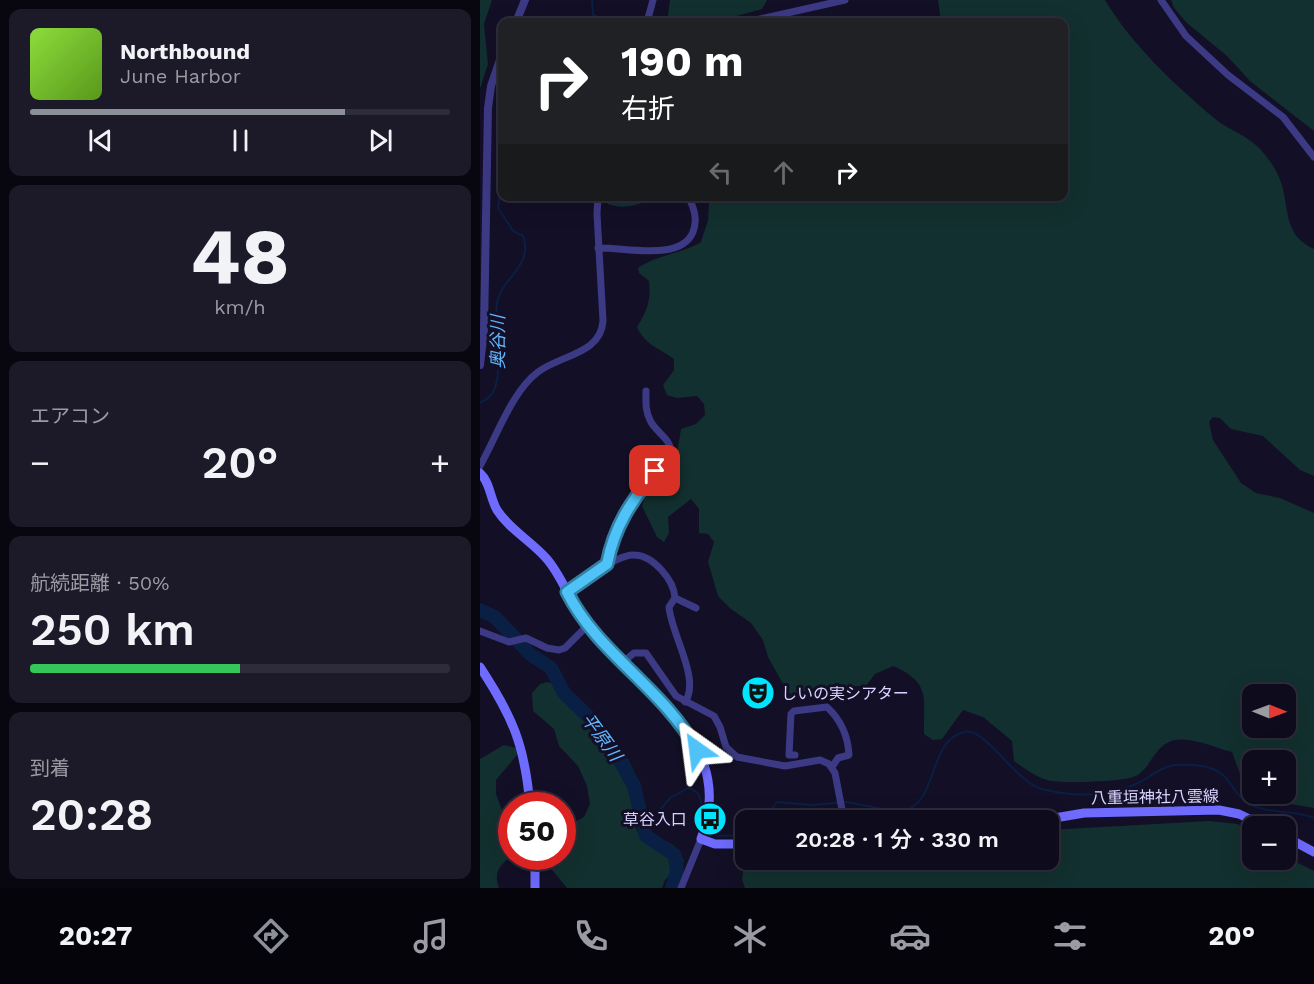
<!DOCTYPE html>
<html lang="ja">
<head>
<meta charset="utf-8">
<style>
  body { margin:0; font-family:"Work Sans","Noto Sans JP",sans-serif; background:#1c1929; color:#f1f3f6; height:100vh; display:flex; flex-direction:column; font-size:22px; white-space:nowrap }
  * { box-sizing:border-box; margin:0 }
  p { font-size:20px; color:#9b9ba3 }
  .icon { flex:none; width:33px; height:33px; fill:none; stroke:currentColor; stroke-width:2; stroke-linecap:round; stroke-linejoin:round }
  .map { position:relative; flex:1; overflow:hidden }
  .panel { display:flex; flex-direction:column; gap:9px; padding:9px; background:#08060f; width:480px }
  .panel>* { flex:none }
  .hud { position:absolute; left:18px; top:18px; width:570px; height:183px; border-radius:12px; box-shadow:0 6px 24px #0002,0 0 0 2px #2e2b3b; background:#202124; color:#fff; overflow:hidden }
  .needle { width:39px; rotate:91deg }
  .controls { position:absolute; left:762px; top:684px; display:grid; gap:12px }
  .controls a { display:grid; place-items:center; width:54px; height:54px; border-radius:12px; background:#0e0b1c; box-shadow:0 6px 24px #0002,0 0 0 2px #2e2b3b; font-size:30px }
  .speed { position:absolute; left:18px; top:792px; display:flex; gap:12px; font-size:30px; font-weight:700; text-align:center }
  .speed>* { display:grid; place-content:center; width:78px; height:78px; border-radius:50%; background:#0e0b1c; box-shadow:0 6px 24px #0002,0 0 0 2px #2e2b3b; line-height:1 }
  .speed .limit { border:9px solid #d22; background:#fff; color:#111 }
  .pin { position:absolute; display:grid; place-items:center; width:51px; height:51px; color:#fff; margin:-26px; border-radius:12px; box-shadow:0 3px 9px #0006 }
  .me { position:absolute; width:66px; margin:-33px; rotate:329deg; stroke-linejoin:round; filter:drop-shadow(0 0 4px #0008) }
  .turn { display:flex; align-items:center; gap:21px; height:126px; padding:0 24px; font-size:27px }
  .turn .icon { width:78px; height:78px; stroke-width:2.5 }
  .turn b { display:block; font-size:42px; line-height:51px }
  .lanes { display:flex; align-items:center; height:57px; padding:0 24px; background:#0003; justify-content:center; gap:30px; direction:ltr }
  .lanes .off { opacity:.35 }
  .big { font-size:45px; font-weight:600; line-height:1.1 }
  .panel .card { flex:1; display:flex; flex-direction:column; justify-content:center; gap:9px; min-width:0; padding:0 21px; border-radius:12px; background:#1c1929 }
  .panel .dial { align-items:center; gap:0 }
  .dial b { font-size:78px; line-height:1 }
  .song { display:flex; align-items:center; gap:18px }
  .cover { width:72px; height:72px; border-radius:9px; background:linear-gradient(135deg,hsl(90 70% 55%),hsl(90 70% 35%)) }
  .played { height:6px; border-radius:3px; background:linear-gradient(90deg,#8c9099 75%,#2e2b3b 75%) }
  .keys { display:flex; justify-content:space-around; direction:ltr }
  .heat { display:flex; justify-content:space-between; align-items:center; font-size:33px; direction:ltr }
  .charge { height:9px; border-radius:4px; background:linear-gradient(90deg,#34c759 50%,#2e2b3b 0) }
  .trip { position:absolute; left:255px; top:810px; width:324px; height:60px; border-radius:12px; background:#0e0b1c; box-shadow:0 6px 24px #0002,0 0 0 2px #2e2b3b; font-weight:600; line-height:60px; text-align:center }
  .menu { display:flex; height:96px; justify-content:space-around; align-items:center; background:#06040b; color:#9b9ba3 }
  .menu .icon { width:42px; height:42px }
  .menu .current { color:#8c9099 }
  .menu b { font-size:27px; color:#f1f3f6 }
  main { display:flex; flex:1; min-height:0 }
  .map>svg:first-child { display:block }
  .green { fill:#12302f; fill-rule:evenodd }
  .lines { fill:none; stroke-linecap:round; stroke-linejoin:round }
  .stream { stroke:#0a1f44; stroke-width:2 }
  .river { stroke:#0a1f44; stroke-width:14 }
  .minor { stroke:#3d3a85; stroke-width:7 }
  .tertiary { stroke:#3d3a85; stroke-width:8 }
  .secondary { stroke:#6f6bff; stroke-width:9 }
  .route-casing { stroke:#337fa1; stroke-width:15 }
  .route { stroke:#4fc3f7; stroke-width:10 }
  .labels { text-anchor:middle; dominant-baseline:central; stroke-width:6; stroke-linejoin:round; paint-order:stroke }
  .poi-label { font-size:16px; fill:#d9d4ff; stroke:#130f26; text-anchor:start }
  .street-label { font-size:16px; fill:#d9d4ff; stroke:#130f26 }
  .water-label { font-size:18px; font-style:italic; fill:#62b6ff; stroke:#130f26 }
</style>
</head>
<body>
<main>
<section class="panel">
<div class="card">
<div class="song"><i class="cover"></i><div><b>Northbound</b><p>June Harbor</p></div></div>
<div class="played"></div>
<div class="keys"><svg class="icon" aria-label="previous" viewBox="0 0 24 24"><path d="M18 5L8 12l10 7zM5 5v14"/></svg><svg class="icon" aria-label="pause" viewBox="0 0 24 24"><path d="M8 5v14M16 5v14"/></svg><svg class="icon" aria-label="next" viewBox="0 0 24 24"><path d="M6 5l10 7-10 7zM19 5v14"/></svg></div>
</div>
<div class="card dial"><b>48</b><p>km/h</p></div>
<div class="card"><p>エアコン</p>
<div class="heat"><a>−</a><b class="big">20°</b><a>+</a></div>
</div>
<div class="card"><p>航続距離 · 50%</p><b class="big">250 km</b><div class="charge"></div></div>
<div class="card"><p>到着</p><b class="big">20:28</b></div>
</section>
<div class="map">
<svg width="834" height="888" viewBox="0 0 834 888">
  <rect width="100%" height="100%" fill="#130f26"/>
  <path class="green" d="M0,0H12L4,24L8,64L0,89Z
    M190,0H287L282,9L253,17L245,22H187Z
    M458,0H625C653,46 693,83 734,118C747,129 767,135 779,148C786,155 794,166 798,175C811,202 800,234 834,249V476L820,470L783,436L751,429L740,418L733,417L729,422L733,440L761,483L776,493L800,498L834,513V808L799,802L773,794H806V760H772V793L765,788L752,752C734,748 707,734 689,742C674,749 670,767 658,775C649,782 578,784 567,780C555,776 544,768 534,761L532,741L503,717L483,710L462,739L453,740L444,734C443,699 452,683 413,666L395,674L386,686H375L365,698L354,691L320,696L308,693L288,657L283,640L271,623L251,609L238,596L228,562L234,542L228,534L219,533V509L211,499L188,517L189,533L184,542L177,537L162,506L167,492L190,467L197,453L201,429L216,424L225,415L224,404L217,396L197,398L187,395L183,385L194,370V359C179,348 165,345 157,327C167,311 171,301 169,281L159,273L158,268C176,255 201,254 221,242L228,220L229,203L222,197L584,196V22H461ZM806,694V728H772V694Z
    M691,0H834V131L770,81L747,56L707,23L694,8Z
    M127,197V196L171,197C159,207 143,209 128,204Z
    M67,682L75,684C79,690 83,698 88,703C111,726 139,736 153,769C162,792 140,814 164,840C184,839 196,840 204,861L185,880L182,888H87L68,865V857L82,856L83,828L104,817L110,804L107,786L98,766L79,746L74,729L53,711L52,693L60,684Z
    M24,745L36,748L37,755L16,780V794L30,832L29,858C18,867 14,874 19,888H0V759Z
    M729,821L758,824L772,834V860H806V857L834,871V888H265L262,879L265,858L568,860L569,830Z"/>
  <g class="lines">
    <path class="stream" d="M112,0L113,15L118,17L120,22
      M0,403C3,401 9,398 11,395C26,375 13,327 17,302C22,278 54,265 43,236L33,231L18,208L22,183
      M288,820L291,810L297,802L332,805L367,802L419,812C460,807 446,741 484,732C505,726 535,782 562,789C591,797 628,797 656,784C669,778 681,766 696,765C711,764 733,765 744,776C755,788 759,801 776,807C795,814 815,810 834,818
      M226,829L237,836L266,835
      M163,830L190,798L208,788C225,792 221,807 221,822"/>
    <path class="river" d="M0,610L15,617L50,654L71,668L84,693L111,719L138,757L154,786L166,836L195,855L197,872L192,888"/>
    <path class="minor" d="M681,0L706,36L748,75L803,117L834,157
      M167,22L173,0
      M267,22L365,0
      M118,248C144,247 201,262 213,232C218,219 214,208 208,196
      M0,466C16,438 32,391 58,372C80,355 121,354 123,321L117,214L118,196
      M127,564C136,561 145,554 154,555C173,555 194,580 195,598
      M87,592L127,564L132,536L153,500L190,452C193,440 174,431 170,420C165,410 166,402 166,391
      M0,631L29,642L46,638L67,648L79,650L85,648L107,626
      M143,662L154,653H166L196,696L234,716L240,727L246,747L257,757L305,766L340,760L349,764L355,773L364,820
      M205,702C221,679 191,634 189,607L195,598L216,608
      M315,755H309L311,714L314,711L347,707C361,720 368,736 369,755L358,758L352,767
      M201,888L221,839"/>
    <path class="tertiary" d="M36,22L45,0
      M0,365L4,329L8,108L11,86L22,54"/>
    <path class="secondary" d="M0,473C10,482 10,498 17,510C29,529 51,541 66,558C83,577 90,603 106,624C155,689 260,739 221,839L235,844H266
      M0,667C33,717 45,746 50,806
      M369,820L404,814L434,820
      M563,820L604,813L739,810L759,814L784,826
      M806,837L834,852
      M55,856V888"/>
  </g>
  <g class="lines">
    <defs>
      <path id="route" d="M175,471C151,503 135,524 127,564L87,592C118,654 183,688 217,750"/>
    </defs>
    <use href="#route" class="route-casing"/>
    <use href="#route" class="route"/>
  </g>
  <defs>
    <symbol id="theatre-disc" viewBox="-11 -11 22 22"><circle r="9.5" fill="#00e5ff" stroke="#130f26"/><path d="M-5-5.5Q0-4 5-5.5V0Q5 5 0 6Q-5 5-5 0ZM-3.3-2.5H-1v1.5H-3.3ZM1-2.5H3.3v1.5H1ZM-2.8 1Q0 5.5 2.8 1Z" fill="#111"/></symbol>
    <symbol id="bus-disc" viewBox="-11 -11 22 22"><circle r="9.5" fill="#00e5ff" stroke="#130f26"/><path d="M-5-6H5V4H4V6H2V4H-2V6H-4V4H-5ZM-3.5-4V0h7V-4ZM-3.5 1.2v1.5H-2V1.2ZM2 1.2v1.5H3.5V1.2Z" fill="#111"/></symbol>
  </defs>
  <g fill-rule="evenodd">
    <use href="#theatre-disc" x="259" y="674" width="38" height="38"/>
    <use href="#bus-disc" x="211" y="800" width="38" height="38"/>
  </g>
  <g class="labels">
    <g class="poi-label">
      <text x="301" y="693">しいの実シアター</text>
      <text x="207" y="819" text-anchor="end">草谷入口</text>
    </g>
    <g class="street-label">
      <text transform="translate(675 797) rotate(-1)">八重垣神社八雲線</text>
    </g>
    <g class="water-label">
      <text transform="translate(17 342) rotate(-90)">奥谷川</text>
      <text transform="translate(122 737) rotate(54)">平原川</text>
    </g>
  </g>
</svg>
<div class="controls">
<a><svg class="needle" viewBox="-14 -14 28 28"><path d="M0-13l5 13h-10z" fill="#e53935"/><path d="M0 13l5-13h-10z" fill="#9b9ba3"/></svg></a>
<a>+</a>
<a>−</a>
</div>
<div class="speed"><div class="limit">50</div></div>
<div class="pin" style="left:175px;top:471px;background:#d93025"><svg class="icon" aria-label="arrive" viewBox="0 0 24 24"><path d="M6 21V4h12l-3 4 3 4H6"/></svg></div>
<svg class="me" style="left:217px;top:750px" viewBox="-20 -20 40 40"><path d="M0-17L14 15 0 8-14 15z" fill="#4fc3f7" stroke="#fff" stroke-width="4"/></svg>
<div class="trip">20:28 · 1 分 · 330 m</div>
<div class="hud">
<div class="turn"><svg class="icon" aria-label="right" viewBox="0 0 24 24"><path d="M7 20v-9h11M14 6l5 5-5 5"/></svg><div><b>190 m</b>右折</div></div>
<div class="lanes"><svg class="icon off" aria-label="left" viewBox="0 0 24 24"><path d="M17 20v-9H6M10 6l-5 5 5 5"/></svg><svg class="icon off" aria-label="ahead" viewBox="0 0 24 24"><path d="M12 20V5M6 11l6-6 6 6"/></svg><svg class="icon" aria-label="right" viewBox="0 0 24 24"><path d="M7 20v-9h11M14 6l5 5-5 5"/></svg></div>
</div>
</div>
</main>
<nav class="menu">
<b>20:27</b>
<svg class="icon current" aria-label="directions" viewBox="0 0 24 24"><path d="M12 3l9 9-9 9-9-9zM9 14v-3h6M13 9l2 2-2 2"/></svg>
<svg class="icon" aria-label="music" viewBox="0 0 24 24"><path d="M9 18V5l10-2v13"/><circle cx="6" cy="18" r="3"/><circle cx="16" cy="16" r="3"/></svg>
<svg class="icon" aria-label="phone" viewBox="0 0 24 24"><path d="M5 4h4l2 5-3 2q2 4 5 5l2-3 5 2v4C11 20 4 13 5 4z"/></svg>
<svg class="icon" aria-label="climate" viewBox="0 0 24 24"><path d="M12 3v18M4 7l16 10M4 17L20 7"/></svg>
<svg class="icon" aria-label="car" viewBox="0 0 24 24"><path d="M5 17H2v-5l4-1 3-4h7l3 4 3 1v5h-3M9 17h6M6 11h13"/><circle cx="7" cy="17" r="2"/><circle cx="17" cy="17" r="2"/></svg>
<svg class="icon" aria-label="filters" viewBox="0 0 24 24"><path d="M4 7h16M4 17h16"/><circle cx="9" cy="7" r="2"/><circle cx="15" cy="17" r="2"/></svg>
<b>20°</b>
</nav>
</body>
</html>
